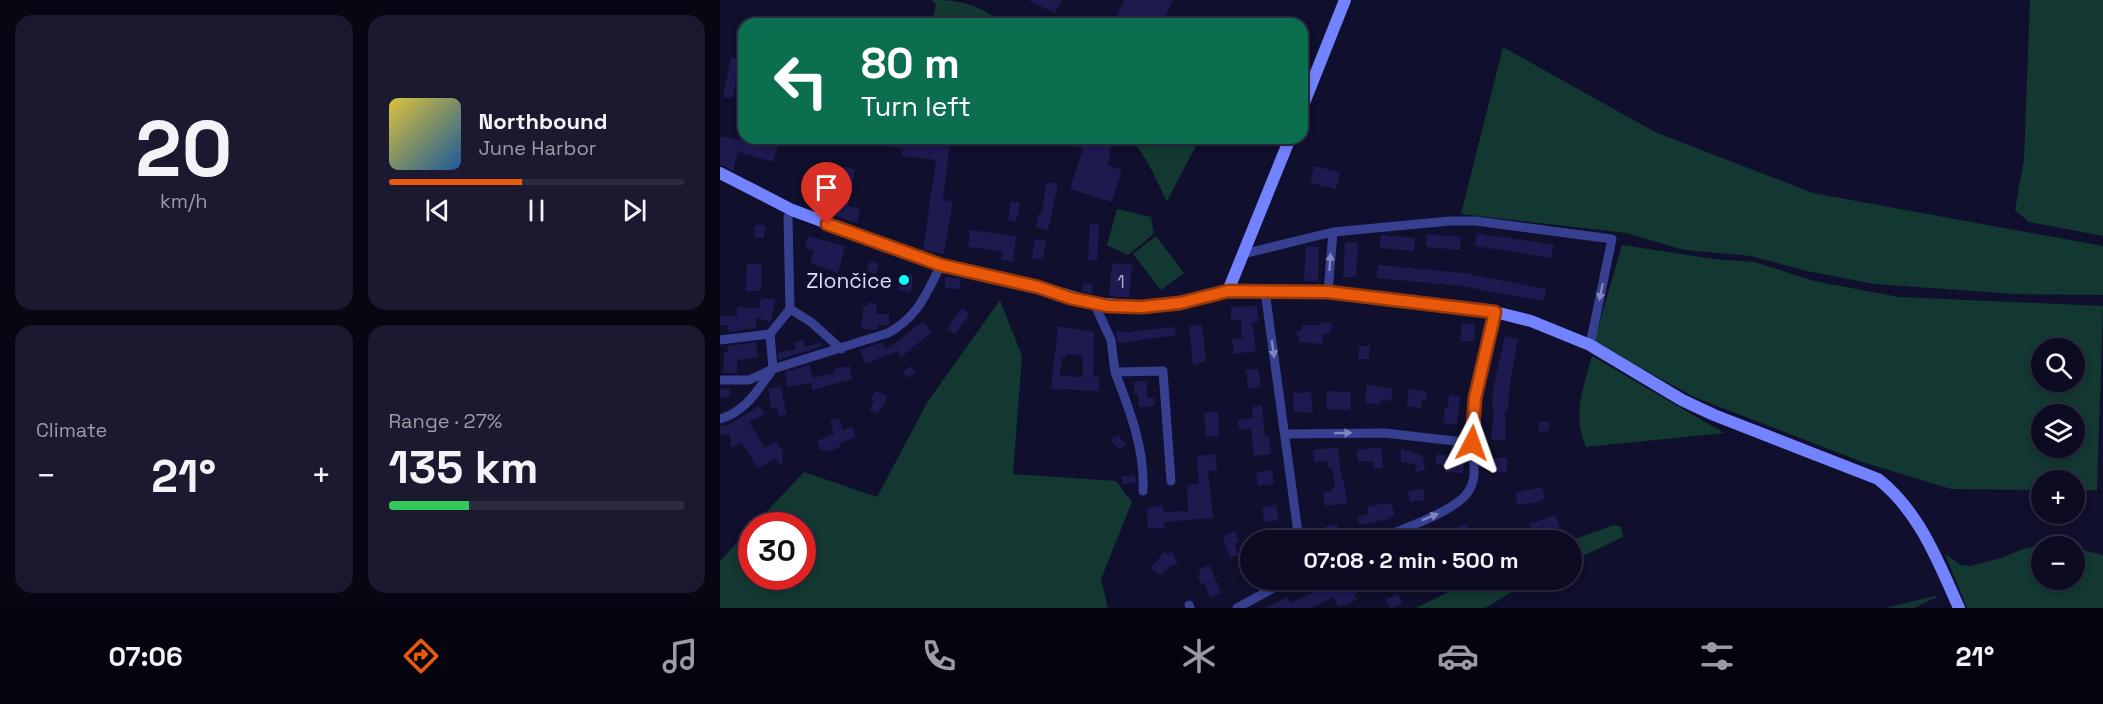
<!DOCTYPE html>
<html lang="en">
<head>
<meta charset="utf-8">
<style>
  body { margin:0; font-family:"Space Grotesk",sans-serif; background:#1a192f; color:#f1f3f6; height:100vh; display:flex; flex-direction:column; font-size:22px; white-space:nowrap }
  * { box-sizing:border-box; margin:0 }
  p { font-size:20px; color:#9a9ba5 }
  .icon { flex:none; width:33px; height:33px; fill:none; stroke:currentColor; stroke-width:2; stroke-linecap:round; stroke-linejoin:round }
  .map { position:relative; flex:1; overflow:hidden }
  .details { display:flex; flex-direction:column; gap:15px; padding:15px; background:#070613; width:720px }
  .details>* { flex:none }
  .guide { position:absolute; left:18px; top:18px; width:570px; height:126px; border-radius:18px; box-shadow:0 3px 9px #0003,0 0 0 2px #2c2b40; background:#0b6e4f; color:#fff; overflow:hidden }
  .fabs { position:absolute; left:1311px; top:338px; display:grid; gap:12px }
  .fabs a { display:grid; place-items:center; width:54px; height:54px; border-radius:50%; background:#0c0b22; box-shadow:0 3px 9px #0003,0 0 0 2px #2c2b40; font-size:30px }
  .speed { position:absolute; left:18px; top:512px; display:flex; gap:12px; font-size:30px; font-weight:700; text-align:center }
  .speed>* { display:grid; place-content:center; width:78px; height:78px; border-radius:50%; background:#0c0b22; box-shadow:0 3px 9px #0003,0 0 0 2px #2c2b40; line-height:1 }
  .speed .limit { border:9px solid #d22; background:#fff; color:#111 }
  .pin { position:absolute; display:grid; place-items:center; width:51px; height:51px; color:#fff; margin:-62px -26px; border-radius:50% 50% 50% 0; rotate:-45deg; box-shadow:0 0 6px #0007 }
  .pin .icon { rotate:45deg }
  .me { position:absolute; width:66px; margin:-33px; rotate:4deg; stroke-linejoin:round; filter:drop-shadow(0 0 4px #0008) }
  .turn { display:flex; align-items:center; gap:21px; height:126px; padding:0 24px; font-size:27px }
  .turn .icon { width:78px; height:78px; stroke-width:2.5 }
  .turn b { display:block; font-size:42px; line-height:51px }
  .big { font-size:45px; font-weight:600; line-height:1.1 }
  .details .widget { flex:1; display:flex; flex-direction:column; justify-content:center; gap:9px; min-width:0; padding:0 21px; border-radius:18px; background:#1a192f }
  .details .dial { align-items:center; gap:0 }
  .dial b { font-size:78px; line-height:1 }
  .song { display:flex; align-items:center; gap:18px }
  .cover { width:72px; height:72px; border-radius:9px; background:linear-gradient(135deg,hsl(50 70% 55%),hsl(210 70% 35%)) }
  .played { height:6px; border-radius:3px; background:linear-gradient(90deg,#ea580c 45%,#2c2b40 45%) }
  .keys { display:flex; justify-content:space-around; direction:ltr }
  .heat { display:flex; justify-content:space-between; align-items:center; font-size:33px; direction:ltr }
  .charge { height:9px; border-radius:4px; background:linear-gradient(90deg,#34c759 27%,#2c2b40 0) }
  .details .tiles { flex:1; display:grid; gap:15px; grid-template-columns:repeat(2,1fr) }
  .trip { position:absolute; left:520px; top:530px; width:342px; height:60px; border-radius:30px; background:#0c0b22; box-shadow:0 3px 9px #0003,0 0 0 2px #2c2b40; font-weight:600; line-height:60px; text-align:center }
  .tabs { display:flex; height:96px; justify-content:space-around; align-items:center; background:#05040e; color:#9a9ba5 }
  .tabs .icon { width:42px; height:42px }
  .tabs .on { color:#ea580c }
  .tabs b { font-size:27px; color:#f1f3f6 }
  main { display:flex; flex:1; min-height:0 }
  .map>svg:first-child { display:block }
  .green { fill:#123831; fill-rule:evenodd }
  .building { fill:#1d1a50; fill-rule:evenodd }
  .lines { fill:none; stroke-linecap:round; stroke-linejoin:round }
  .street { stroke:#373f90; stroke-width:9 }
  .secondary { stroke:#7382ff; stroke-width:12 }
  .oneway { fill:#8186c2 }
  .route-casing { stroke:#983908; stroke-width:15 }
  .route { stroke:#ea580c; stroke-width:10 }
  .poi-dot { fill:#08fff6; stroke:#100f2d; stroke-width:2 }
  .labels { text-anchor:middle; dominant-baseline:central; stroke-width:6; stroke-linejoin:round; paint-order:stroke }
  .number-label { font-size:18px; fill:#acacd3 }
  .poi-label { font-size:21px; fill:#dcdcff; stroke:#100f2d; text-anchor:end }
</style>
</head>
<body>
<main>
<section class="details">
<div class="tiles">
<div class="widget dial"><b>20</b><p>km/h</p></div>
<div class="widget">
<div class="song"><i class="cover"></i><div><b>Northbound</b><p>June Harbor</p></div></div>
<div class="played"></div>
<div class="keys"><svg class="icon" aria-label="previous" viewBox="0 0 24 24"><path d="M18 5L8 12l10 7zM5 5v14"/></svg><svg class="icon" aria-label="pause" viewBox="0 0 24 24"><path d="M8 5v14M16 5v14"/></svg><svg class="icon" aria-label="next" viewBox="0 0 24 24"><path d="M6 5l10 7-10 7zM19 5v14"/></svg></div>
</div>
<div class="widget"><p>Climate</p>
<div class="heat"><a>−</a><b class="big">21°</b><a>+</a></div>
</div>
<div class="widget"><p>Range · 27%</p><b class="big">135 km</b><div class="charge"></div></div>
</div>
</section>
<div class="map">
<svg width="1383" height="608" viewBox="0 0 1383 608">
  <rect width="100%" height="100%" fill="#100f2d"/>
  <path class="green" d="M212,0C243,0 259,5 284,24H211L216,5Z
    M1310,0H1383V236L1309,222L1295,210L1304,160Z
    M783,47L935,132L1093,193L1383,246V295L1296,294L1154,284L1087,271L1031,256L964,250L906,233L741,214Z
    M407,138H480L447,201C436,181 426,151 407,138Z
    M397,209L431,217L434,234L408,255L387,245Z
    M436,236L464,273L441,290L413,254Z
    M902,245L994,259L1035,262L1094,281L1179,297L1383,306L1377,490H1355L1354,480H1322L1321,490L1231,489L1142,462L974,397L874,342ZM1322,348H1354V381H1322ZM1322,414H1354V447H1322Z
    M280,300L302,356L293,474L396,481L412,502L381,579L388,608H0V561L31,528L32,576H82V525H34L84,472L157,497L208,401Z
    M872,356L1004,433L866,447C852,413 863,390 872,356Z
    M894,525L901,527L903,537L852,561V540Z
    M1330,543L1348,546H1322V579H1354L1355,548L1383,555V608H1247L1225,554L1241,565L1250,566L1281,558L1303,549Z
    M755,579H814L765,608H696Z
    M1215,596L1217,597L1194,608H1165Z"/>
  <path class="building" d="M308,0H342L335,13Z
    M404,0H453L441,24H406L407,21L397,15Z
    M11,57L23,60L20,74L17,73L13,98L3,97Z
    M0,136L20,140L21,138H32L58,145L53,162L18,152L13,171L0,165Z
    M146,138H197L230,143L223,200L233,201L224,254L203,250L216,160L181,156L183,149L146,143Z
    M331,138H392L388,165L402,170L392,202L350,189L363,148L331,143Z
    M123,166L135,169L128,206L140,208L137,223L113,215Z
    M594,166L620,172L616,189L590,183Z
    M327,182L338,184L328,230L316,227L319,213L321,214Z
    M291,201L300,203L296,222L288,220Z
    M370,224L379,225L377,261L368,260Z
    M35,225H45L44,238L34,237Z
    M250,230L296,236L293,262L281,260L282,251L248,247Z
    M757,233L834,245L831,258L755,246Z
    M707,234L741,237L740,250L706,247Z
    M661,235L695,238L694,251L659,248Z
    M88,236L125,246L118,273L90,263L94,251L85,248Z
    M315,239L326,240L323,259L312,258Z
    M625,242L638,243L636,277H623Z
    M586,246L599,247L598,281H584Z
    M150,261L159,264L156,274L147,271Z
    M392,263L412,265L409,298L389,296Z
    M27,264H42L41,291H26Z
    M658,265L744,273L826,289L824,301L741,286L657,278Z
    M180,273L193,275L191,292L178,290Z
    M225,277L241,278L240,289L225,288Z
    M364,282L373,285L371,294L362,291Z
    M41,298L55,299L51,322L36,318V328L8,332V325H0V316H17V307L39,308Z
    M148,302L157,304L156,314H169V325H157L159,329L154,330L141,329L143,306H148Z
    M537,306L538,322L532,323L536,351L514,354L512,339L522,338L521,320H511V307Z
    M242,308L250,314L235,334L227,329Z
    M203,321L212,332L181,357L178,351L145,364L140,350L163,342L166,350Z
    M601,322L612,323L611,333H603L602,344L578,342L579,336L575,333L581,330L582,325H601Z
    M742,323L755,324L754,341H740Z
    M482,325L486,361L473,365L469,326Z
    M338,326L374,332L373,377H379V391L331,389ZM346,354L363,356V377L340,376L342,358H345Z
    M455,327L456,335L409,342L398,343L396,335V331L408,332Z
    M785,336L798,339L789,390L788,410H785L786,440H771L774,410L772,409L773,389Z
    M83,340L85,347L101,342L102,346L59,360L58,353L76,349L74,342Z
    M36,342L38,357L17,360V373H3L4,353L8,352V346Z
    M639,346H650L649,359H638Z
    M89,365L93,378L115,373L114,369L130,366L132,379L92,390V383L67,387L65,372Z
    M191,366L196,372L188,378L183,372Z
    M538,369L541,387L528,388L526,370Z
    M427,381V398H434L435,406L419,407L418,394H414V382Z
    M647,385L673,389L671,401L661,400L660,404L645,403Z
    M60,386L67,414L59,416L57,407L52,410L48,389Z
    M9,388L10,396L0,398V389Z
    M689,389L707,391L706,400L702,399L701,408L687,406Z
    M155,391L168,396L158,414L149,410L154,401L151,399Z
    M607,391L631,392L630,410L606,409Z
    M591,392L593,413L574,412L573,393Z
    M729,395L740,396L737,424L723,423L725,407L728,408Z
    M542,405L545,437H549L551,454L534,456L531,428L519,430L518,420L533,418L532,407Z
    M39,406L45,414L29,422L45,448L55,441L63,451L62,466L54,459L38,468L22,443L11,448L10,434L0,435V426L8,425Z
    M498,412L499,436L486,437L484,413Z
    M119,418L123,430L132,427L136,437L119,444L120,447L108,452L107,449L101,451L97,441L114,434L110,421Z
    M819,422H829V431L819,432Z
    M398,435L406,444L399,450L391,440Z
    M618,447L622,481H624L627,503L605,506L603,492L612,491V488H615L612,468H608L607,461L594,462L593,450Z
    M661,447L663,468L654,469L653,461L638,462L637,450Z
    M681,449L703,456L705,470L696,472L695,464L681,462Z
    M495,454L497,470L488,471L493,518L444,522L445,528L428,529L427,508L443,506V512L468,511L467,485L479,484L477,456Z
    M717,454L735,456V459L744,460L743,473L725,472V465L716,464Z
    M773,458H787V472H773Z
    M552,470L554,484L538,486L536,472Z
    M415,475L416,483L402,484V476Z
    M822,487L825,499L820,500V502L798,505L795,493Z
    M704,489L705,500L690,502L688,491Z
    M665,503V504L671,503L675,516L668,517L669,519L639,525L637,517L648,514L647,507Z
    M556,505L559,520L544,522L542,507Z
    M835,515L840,527L827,534L814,537L810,524Z
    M617,524L619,535L600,540L597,529Z
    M747,524L750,536L746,538L747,540H723L721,532Z
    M515,531L519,542L514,543L518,555L510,558L503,537Z
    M444,552L447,554L453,552L457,564L449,567L442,576L431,568Z
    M490,565L501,593L490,597L484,582L481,584L477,575L481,574L479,569Z
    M616,579H670L634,594L637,600L618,607L614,597L591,608H545L567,597L570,603L617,582Z
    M678,594L683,604L670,608L666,599Z"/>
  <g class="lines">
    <path class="street" d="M523,254L613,232L730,221H756L892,239L870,345
      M545,291L579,540
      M608,292L613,232
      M374,303L391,340L395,372L443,371L451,481
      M70,309L68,217L72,210
      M0,340L50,334
      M395,372C410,411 425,449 423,491
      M0,380H29L53,369L168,333C198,317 206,294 221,265
      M0,419C26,412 38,389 53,369L50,334L70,309L91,322L121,349
      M565,434L665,433L752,443
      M656,540C679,530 735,512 748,492C759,476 752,460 752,443C752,399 765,355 775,312
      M469,605L470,608
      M517,608L570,579"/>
    <path class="secondary" d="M582,108L625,0
      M0,173L72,210L221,265L318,287L374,303L422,307L460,303L508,291L608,292L775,312L811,321L870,345L962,400L994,415L1158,479C1199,511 1218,561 1239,608
      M508,291L570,138"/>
  </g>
  <defs><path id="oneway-solid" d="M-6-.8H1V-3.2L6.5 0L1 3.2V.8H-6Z" transform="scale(1.5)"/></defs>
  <g class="oneway">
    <use href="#oneway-solid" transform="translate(610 262) rotate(-86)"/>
    <use href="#oneway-solid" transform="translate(881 292) rotate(102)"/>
    <use href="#oneway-solid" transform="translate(553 349) rotate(82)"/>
    <use href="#oneway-solid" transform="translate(623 433) rotate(-1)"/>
    <use href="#oneway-solid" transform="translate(710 517) rotate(-23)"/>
  </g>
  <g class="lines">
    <defs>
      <path id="route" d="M107,224L221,265L318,287L350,298L388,306L422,307L460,303L508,291L608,292L775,312L755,398L752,443"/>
    </defs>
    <use href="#route" class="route-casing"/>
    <use href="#route" class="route"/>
  </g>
  <circle class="poi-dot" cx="184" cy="280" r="6"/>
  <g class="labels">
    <g class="number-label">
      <text x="401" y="281">1</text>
    </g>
    <g class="poi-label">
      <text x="172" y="280">Zlončice</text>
    </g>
  </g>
</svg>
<div class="fabs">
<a><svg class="icon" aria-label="search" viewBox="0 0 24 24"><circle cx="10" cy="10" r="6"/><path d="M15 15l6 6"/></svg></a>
<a><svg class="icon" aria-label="layers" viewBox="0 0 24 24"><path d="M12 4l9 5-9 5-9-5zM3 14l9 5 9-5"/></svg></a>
<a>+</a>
<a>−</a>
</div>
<div class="speed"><div class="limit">30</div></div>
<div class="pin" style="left:107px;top:224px;background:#d93025"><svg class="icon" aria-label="arrive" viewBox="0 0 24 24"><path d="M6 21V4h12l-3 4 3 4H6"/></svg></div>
<svg class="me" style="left:752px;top:443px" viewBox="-20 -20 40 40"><path d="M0-17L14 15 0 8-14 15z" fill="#ea580c" stroke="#fff" stroke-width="4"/></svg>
<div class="trip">07:08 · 2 min · 500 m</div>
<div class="guide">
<div class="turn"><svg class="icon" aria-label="left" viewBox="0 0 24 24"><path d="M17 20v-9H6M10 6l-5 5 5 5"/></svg><div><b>80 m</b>Turn left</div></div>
</div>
</div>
</main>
<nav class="tabs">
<b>07:06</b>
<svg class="icon on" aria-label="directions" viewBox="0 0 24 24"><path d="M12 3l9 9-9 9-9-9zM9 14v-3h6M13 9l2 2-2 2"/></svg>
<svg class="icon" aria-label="music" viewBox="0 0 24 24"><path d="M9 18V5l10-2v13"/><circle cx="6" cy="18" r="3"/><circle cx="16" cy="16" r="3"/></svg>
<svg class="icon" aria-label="phone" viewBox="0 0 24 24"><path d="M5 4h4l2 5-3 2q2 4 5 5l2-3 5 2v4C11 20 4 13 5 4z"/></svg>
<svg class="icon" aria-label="climate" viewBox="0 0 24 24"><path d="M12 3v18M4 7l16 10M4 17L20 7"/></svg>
<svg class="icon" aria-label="car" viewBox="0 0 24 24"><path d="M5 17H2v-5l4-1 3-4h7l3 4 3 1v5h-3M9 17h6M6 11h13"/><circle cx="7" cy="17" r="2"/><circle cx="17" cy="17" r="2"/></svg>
<svg class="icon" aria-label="filters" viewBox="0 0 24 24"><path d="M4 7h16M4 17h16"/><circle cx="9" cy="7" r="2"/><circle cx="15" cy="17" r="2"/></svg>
<b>21°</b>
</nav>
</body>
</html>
